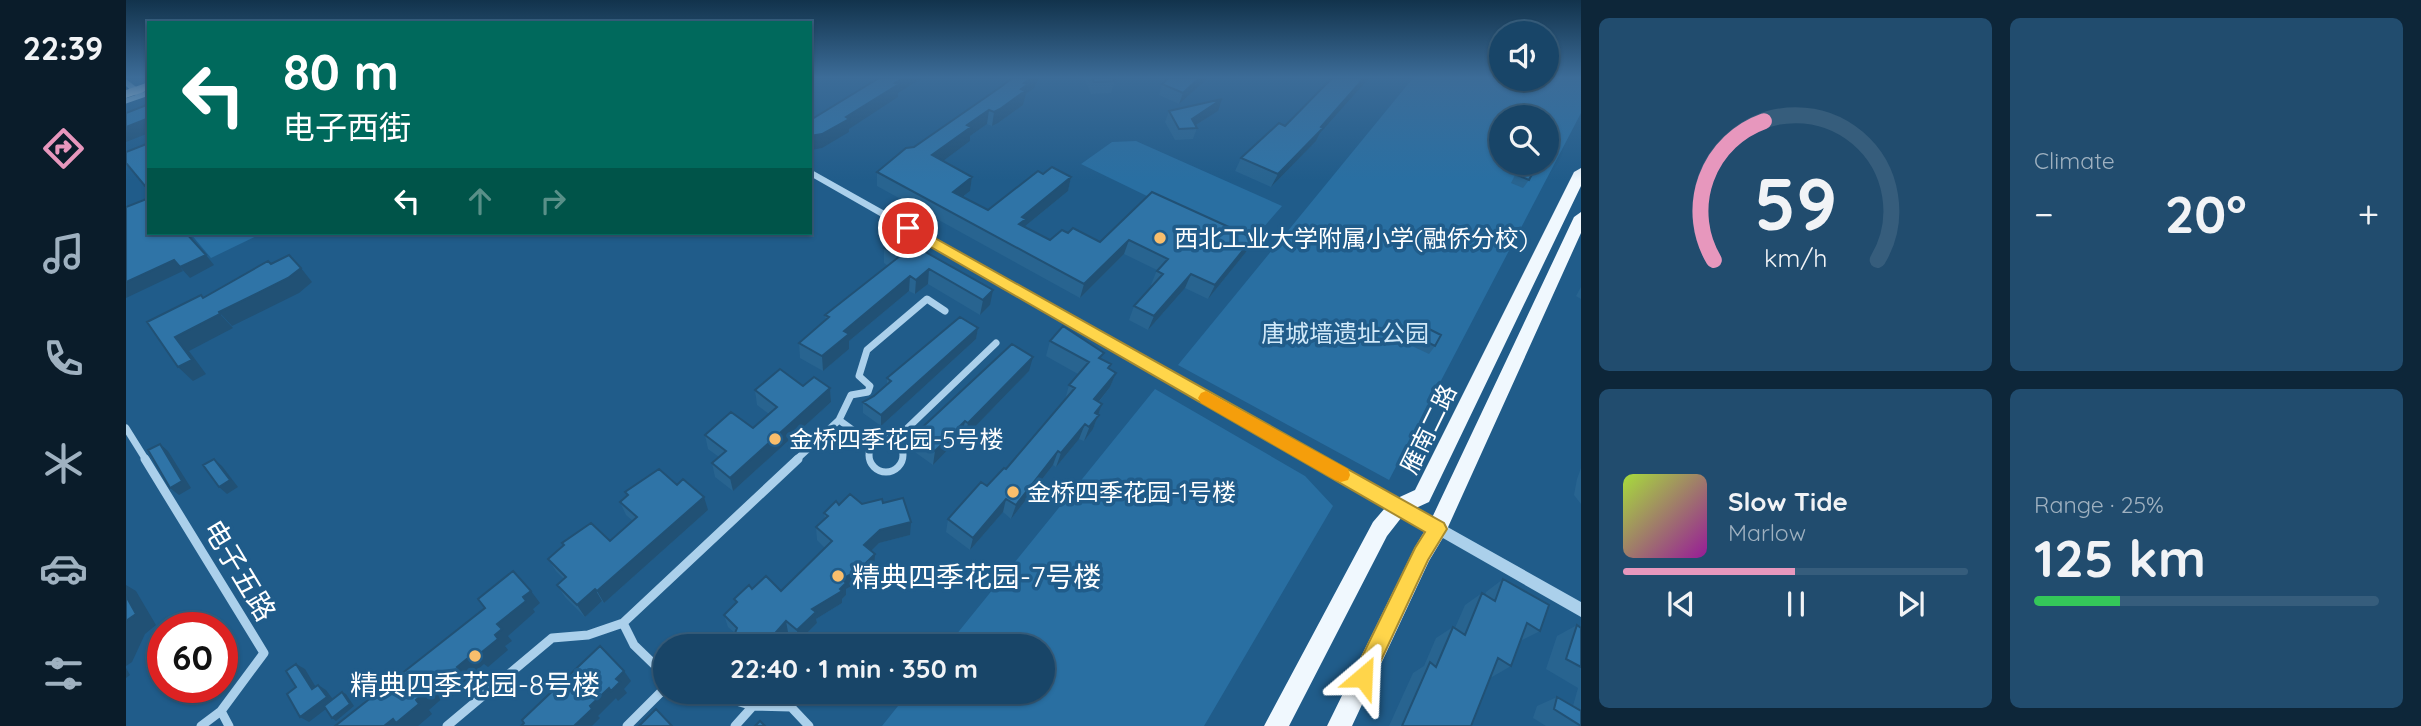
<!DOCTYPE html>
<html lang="en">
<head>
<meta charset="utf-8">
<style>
  body { margin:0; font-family:Quicksand,"Noto Sans SC",sans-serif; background:#214c6e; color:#f1f3f6; height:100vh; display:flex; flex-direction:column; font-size:26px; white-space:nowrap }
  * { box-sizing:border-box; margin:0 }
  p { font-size:23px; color:#9fb1c0 }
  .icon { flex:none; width:38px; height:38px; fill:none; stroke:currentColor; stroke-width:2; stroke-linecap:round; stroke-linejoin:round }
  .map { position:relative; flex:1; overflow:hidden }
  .details { display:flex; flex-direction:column; gap:18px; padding:18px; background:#0d2639; width:840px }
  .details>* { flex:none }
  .banner { position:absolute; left:21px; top:21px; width:665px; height:214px; border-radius:0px; box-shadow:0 2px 5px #0004,0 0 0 2px #365d7c; background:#00695c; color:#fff; overflow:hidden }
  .buttons { position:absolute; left:1363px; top:21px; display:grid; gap:14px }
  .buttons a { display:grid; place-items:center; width:70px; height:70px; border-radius:50%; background:#184568; box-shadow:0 2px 5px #0004,0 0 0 2px #365d7c; font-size:35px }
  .speed { position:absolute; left:21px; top:612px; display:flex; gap:14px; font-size:35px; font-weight:700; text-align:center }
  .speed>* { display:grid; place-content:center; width:91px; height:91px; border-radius:50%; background:#184568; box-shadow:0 2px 5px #0004,0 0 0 2px #365d7c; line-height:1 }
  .speed .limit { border:10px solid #d22; background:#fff; color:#111 }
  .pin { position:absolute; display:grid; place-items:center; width:60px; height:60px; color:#fff; margin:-30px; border:4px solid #fff; border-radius:50%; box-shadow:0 2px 7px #0007 }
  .me { position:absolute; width:77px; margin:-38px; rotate:26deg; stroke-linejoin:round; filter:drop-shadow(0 0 5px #0008) }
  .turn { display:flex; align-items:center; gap:24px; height:147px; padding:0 21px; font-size:32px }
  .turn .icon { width:91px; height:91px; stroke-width:2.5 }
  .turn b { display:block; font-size:49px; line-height:60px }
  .lanes { display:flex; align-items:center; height:66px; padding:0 21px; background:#0003; justify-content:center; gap:35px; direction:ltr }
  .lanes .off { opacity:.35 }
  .big { font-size:52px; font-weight:700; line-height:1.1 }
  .details .tile { flex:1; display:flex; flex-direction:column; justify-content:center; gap:10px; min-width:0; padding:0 24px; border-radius:10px; background:#214c6e }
  .details .dial { align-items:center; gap:0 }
  .dial svg { height:182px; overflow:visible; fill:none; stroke:#365d7c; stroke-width:7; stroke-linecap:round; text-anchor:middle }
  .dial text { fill:#f1f3f6; stroke:none }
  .song { display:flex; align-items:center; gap:21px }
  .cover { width:84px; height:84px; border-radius:10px; background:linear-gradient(135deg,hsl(80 70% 55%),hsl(300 70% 35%)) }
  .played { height:7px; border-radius:4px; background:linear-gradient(90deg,#e797bd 50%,#365d7c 50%) }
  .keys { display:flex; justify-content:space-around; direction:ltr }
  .heat { display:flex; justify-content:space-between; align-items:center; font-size:38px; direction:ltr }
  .charge { height:10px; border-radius:5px; background:linear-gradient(90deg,#34c759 25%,#365d7c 0) }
  .details .tiles { flex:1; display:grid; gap:18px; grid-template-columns:repeat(2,1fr) }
  .trip { position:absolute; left:527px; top:634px; width:402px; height:70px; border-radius:35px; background:#184568; box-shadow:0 2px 5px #0004,0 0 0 2px #365d7c; font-weight:700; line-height:70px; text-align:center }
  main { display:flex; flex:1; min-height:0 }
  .tab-bar { display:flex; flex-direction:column; width:126px; justify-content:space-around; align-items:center; background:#0a1c2a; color:#9fb1c0 }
  .tab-bar .icon { width:49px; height:49px }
  .tab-bar .current { color:#e797bd }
  .tab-bar b { font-size:32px; color:#f1f3f6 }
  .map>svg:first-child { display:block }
  .green { fill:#296fa2; fill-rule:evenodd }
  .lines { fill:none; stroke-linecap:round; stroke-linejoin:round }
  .minor-far2 { stroke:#abd0eb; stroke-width:5 }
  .minor-far1 { stroke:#abd0eb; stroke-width:7 }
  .minor { stroke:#abd0eb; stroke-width:9 }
  .tertiary { fill:#abd0eb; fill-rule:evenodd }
  .primary { fill:#f0f8fe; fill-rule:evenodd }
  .wall { fill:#286490 }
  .shaded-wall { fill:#215175 }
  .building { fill:#2f74a7; stroke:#215175; stroke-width:2 }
  .route { fill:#ffd54a; stroke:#a68a30; stroke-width:2 }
  .slow { fill:#f59e0b }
  .poi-dot { fill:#f9be6c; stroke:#205c8a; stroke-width:2.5 }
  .labels { text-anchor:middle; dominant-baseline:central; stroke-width:7; stroke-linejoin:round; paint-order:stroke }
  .poi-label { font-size:24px; fill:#fff; stroke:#205c8a; text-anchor:start }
  .park-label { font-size:24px; fill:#d0e8f8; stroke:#205c8a }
  .street-label { font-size:24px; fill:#fff; stroke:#205c8a }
  .near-street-label { font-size:28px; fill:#fff; stroke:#205c8a }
  .near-poi-label { font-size:28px; fill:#fff; stroke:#205c8a; text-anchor:start }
</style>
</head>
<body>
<main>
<nav class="tab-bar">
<b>22:39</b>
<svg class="icon current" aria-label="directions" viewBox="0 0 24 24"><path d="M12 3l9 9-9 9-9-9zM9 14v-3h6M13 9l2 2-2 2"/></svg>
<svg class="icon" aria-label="music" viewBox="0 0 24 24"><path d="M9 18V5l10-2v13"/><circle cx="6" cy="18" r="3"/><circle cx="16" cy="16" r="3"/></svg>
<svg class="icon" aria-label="phone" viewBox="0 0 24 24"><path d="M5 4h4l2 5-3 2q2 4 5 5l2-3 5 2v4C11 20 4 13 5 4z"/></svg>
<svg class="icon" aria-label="climate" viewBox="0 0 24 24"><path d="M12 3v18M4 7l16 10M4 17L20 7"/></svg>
<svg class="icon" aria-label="car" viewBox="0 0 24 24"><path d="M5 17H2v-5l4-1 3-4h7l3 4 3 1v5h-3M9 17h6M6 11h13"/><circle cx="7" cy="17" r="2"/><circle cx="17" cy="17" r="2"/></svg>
<svg class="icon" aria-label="filters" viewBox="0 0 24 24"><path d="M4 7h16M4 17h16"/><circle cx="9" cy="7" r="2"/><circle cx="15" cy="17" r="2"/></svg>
</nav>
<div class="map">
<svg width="1455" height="726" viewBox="0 0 1455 726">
  <rect width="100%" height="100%" fill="#205c8a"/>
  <path class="green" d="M1287,78H1455V113L1263,480L1052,365ZM1376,117H1421V163H1376Z
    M1010,141L1156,206L1122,245L955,164L986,142Z
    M64,233H137L85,258Z
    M1029,389L1179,476L1207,506L1078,726H756L784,691H917V646H821Z"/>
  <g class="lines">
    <path class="minor-far2" d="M0,101L23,93"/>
    <path class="minor-far1" d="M713,420L746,444
      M0,428L20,460
      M743 455a17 17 0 1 1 34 0a17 17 0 1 1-34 0Z
      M768,441L870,343
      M670,460L713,420L725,395L742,392L744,386L733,376L741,350L801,299L819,311"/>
    <path class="minor" d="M19,459L138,653L95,711L75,726
      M497,623L672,459
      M577,691L627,706L665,707L683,726
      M95,711L103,726
      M321,726L426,638L462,635L497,623L508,645L539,675
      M501,726L539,688
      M609,726L627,706"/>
    <path class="tertiary" d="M0,79L18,93V97H12L0,86Z
      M684,169L1455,602V617L684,176Z"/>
    <path class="primary" d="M23,82V90L0,98V90Z
      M1455,168V186L1303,502L1279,513L1261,536L1163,726H1138L1247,522L1265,501L1289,490L1448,172Z
      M1455,212V233L1318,536L1303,561L1226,726H1201L1289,547L1304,522L1448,217Z"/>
  </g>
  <path class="wall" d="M882,78H913L908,88L900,94L897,105L872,123L866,126L861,124L844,136V141L817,161L846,177L844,191L837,197L862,210L917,174L945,177L942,191L898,227L924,240L942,233L974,242L1026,192L1127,238L1120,252L1082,299L1059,288L1022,330L1003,320L1008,306L1027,286L1025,285L1031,270L998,254L954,298L751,186V172L876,86L882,82Z
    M958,78H991L988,80L989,81L985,93L965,94Z
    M1082,78L1053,104L1033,95L1036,84Z
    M1043,111H1092L1070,125L1071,128L1067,139L1049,140L1039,122Z
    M1159,126L1194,133L1190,141L1145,187L1109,171L1115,158Z
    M1395,163H1412L1403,180L1397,188L1385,183Z
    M771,236L864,305L854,315L802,284L789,294L783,291L723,341V349L697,371L674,358L673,343L700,320L699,315L762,266L758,263V248Z
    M1455,287V299L1450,296Z
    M1299,327L1309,346L1303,354L1286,346L1292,335Z
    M852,328L850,339L755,426L737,413V402L748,396L761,384V378Z
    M924,341L975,359L983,369L990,373L984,387L973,402L976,404L967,429L958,441L953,439L930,467L927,465L885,519L877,512L844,550L820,532L822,519L880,469L939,400L943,385L952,374L920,356Z
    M903,371L839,437L836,435L807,465L786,450L787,436Z
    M677,386L704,388L705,402L607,491L589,477L586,463L593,457L582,449L579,435L627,428L643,414L631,405L629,390Z
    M1455,468V504L1448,495L1451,479Z
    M551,485L582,510L478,603L476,601L459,617L439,597L431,585L438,579L430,571L422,559L438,546L436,543L484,541L507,521L500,515L494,502L501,496L499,492Z
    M757,503L784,535L753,543L745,551L748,567L733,582L720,589V595L716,599V603L690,619L691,623L672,642L662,632L650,646H604L609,633L602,627L598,615L610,604L608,599L626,589L655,591L699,548L691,540L690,527L699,519L698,513L713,505Z
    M1377,579L1414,631L1394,641L1385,666L1366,677L1365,676L1345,726H1263L1287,673L1298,666L1310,638L1327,627L1329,628L1339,605L1356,593L1359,595L1360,592Z
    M1451,625L1455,628V726H1420L1407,718L1411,706L1431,697L1447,706L1452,688L1420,669L1431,636Z"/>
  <path class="shaded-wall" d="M776,78H796L772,93V97L723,129V132L696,148L685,150L684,136L720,117Z
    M905,78H913L908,88L900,94L897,105L872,123L866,126L868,112L895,89L898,83Z
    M1073,78H1082L1053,104L1057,93Z
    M1238,78H1243L1194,133L1190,141L1145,187L1152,174Z
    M1096,99L1092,111L1065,128L1066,119Z
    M863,110L861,124L844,136V141L805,170L806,155L841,125Z
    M23,118V133L0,142V127Z
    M846,177L844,191L825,206L827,192Z
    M945,177L942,191L898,227L893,224L896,217Z
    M1127,238L1120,252L1082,299L1089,285Z
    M1003,240L998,254L954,298L958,284Z
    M80,255L88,265L64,278L54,267Z
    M48,260L57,271L0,298V282Z
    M175,268L186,282L173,293L106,326L93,312Z
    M803,269L802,284L789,294L790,280Z
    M1065,274L1059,288L1022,330L1028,316Z
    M784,276L783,291L723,341V349L697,371L696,356L718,331Z
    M867,290L864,305L854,315L857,300Z
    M94,314L107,328L63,351L80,374L67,381L52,367L49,337Z
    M852,328L850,339L755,426V415Z
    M907,357L903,371L839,437L842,423Z
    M990,373L984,387L963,414L968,399Z
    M704,388L705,402L607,491L604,478Z
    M976,404L967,429L958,441L969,413Z
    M839,421L836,435L807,465L809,451Z
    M959,424L953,439L930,467L935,453Z
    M34,444L42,451L65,488L53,495L44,488Z
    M932,451L927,465L885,519L890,505Z
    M88,459L96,466L112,487L101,494L93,487Z
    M578,497L582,510L478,603L471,591Z
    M880,499L877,512L844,550L847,538Z
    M785,522L784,535L753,543L738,558V545L754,530Z
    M749,554L748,567L733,582L720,589V595L716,599V603L690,619L691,623L672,642L671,630L686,609L716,579Z
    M0,585L10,591L30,625L19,634L6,662L0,666Z
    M469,589L476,601L459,617L451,605Z
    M405,591L414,603L407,609L409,612L382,636L371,624L397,597Z
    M660,621L662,632L650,646H643L644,639Z
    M376,629L386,641L379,646L382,650L362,667L358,664L343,677L345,681L324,698L320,695L303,710L306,714L292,726H258Z
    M170,664L179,669L194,694L186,689Z
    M0,668L4,675L0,678Z
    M498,671L505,681L498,689L501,693L492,701L485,691L490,679Z
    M192,685L200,690L209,702L183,722L174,717Z
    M483,688L490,698L472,716L474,718L466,726H448L464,706Z
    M216,692L220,694L228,706L210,721L206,718Z"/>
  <path class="building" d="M753,78H776L769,83L773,84L720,117L723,119L696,134L684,136V119H686Z
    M886,78H905L898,83L902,84L895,89L899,91L874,109L868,112L863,110L841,125L845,127L806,155L846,177L827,192L862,210L912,171L917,174L926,167L945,177L896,217L900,219L893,224L924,240L936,230L942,233L947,228L974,242L1026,192L1127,238L1089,285L1065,274L1028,316L1008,306L1037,274L1031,271L1042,259L1003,240L958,284L751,172L780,148L788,147L876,86Z
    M966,78H987L989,81L968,82Z
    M1043,78H1073L1057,93L1036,84Z
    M1206,78H1238L1195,127L1197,128L1152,174L1115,158L1153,123L1159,126Z
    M1096,99L1066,119L1071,128L1053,129L1043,111Z
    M23,104V118L0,127V113Z
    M23,143V185L19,186L0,163V152Z
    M1397,163H1412L1403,180L1391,175Z
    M23,198V233H60L80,255L54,267L48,260L0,282V207Z
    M771,236L867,290L857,300L803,269L790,280L784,276L718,331L723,334L696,356L673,343L703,317L699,315L774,256L758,248Z
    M163,255L175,268L162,278L93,312L94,314L49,337L66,360L52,367L21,322L75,295L77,298L142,261L145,264Z
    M834,317L852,328L755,415L737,402L748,396L765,381L761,378Z
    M937,326L978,353L973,358L985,364L982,368L990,373L968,399L976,404L969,413L973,415L963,427L959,424L935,453L932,451L890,505L880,499L847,538L822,519L855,482L861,486L878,468L880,469L949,388L943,385L963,362L924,341Z
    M1299,327L1315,335L1309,346L1293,338Z
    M886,344L907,357L842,423L839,421L809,451L787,436Z
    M654,369L677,386L688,377L704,388L604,478L586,463L600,451L579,435L605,412L627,428L651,407L629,390Z
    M34,444L56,481L44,488L22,450Z
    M88,459L104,480L93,487L77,465Z
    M533,469L551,485L557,479L578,497L471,591L469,589L451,605L431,585L440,577L422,559L438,545L436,543L465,523L484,541L511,517L494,502L502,495L499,492Z
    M724,494L736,504L756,499L757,503L777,498L785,522L754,530L738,545L749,554L733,570L716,579L720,583L714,589L716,591L686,609L690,612L671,630L660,621L644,639L643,646H604L611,628L598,615L611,602L608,599L623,585L626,589L640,576L655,591L706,541L690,527L702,516L698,513L710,501L713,505Z
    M387,571L405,591L397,597L400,601L371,624L376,629L369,635L372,639L351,656L348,653L331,667L334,670L312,688L309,684L290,700L293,704L270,723L267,719L258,726H209L359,608L352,599Z
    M1377,579L1423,605L1414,631L1401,623L1385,666L1372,658L1345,726H1276L1304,662L1310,667L1327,627L1339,635L1356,593L1369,601Z
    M0,596L10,614L0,621Z
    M1451,625L1455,628V667L1440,659Z
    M474,646L498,671L490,679L494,682L485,691L483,688L464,706L466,709L448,726H395L398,723L396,720Z
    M170,664L186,689L192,685L201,697L174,717L161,694L170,687L160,671Z
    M216,692L224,704L206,718L198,706Z
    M1431,697L1455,711V726L1428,709Z
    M530,709L546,726H513Z
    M634,721L639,726H629Z"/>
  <linearGradient id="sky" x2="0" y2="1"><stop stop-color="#12334c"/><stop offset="0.43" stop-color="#3c6c98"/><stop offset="1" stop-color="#3c6c98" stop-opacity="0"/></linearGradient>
  <rect width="1455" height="180" fill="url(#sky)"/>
  <path class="route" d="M782,223L1318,523L1321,529L1302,560L1244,684L1237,688L1229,684L1226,677L1289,548L1299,532L777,231V225Z"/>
  <path class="slow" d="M1080,391L1222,469L1224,475L1222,480L1215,482L1209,480L1075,403L1072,398L1075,393Z"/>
  <g class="poi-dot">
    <circle cx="1034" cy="238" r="7"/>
    <circle cx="649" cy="439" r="7"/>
    <circle cx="887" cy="492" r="7"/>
    <circle cx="712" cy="576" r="7"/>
    <circle cx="349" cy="656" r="7"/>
  </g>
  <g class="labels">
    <g class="poi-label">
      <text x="1048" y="238">西北工业大学附属小学(融侨分校)</text>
      <text x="663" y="439">金桥四季花园-5号楼</text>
      <text x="901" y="492">金桥四季花园-1号楼</text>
    </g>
    <g class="park-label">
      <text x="1219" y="333">唐城墙遗址公园</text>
    </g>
    <g class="street-label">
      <text transform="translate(1302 429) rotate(-64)">雁南二路</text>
    </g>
    <g class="near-street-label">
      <text transform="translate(114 570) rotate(59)">电子五路</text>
    </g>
    <g class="near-poi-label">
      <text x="726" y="576">精典四季花园-7号楼</text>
      <text x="349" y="684" text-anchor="middle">精典四季花园-8号楼</text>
    </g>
  </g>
</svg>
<div class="buttons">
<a><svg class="icon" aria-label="sound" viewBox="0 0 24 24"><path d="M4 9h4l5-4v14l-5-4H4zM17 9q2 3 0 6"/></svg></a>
<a><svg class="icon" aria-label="search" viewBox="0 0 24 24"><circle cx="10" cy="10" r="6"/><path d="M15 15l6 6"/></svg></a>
</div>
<div class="speed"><div class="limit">60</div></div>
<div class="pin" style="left:782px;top:228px;background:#d93025"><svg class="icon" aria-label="arrive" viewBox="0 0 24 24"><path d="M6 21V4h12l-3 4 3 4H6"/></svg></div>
<svg class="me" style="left:1237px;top:677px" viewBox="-20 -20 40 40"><path d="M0-17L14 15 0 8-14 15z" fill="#ffd54a" stroke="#fff" stroke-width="4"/></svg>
<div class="trip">22:40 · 1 min · 350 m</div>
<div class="banner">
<div class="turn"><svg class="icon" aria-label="left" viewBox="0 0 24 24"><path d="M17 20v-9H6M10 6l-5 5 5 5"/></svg><div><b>80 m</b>电子西街</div></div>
<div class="lanes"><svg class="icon" aria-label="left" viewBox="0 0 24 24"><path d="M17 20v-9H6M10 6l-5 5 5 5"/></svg><svg class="icon off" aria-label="ahead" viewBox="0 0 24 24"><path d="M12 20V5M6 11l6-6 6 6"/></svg><svg class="icon off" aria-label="right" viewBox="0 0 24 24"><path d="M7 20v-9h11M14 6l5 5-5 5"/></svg></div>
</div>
</div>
<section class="details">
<div class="tiles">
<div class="tile dial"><svg viewBox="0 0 100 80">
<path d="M14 69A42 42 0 1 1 86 69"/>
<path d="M14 69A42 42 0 0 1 36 8" stroke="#e797bd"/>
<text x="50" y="56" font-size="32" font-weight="700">59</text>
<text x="50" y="72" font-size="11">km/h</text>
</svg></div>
<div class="tile"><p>Climate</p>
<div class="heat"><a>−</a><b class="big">20°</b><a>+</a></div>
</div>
<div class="tile">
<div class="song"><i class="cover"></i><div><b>Slow Tide</b><p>Marlow</p></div></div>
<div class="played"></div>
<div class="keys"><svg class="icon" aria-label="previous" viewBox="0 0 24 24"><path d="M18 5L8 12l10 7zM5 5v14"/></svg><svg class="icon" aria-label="pause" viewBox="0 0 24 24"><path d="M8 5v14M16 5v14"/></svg><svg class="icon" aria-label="next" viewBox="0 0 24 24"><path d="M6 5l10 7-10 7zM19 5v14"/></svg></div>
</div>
<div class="tile"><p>Range · 25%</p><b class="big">125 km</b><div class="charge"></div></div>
</div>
</section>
</main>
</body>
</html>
